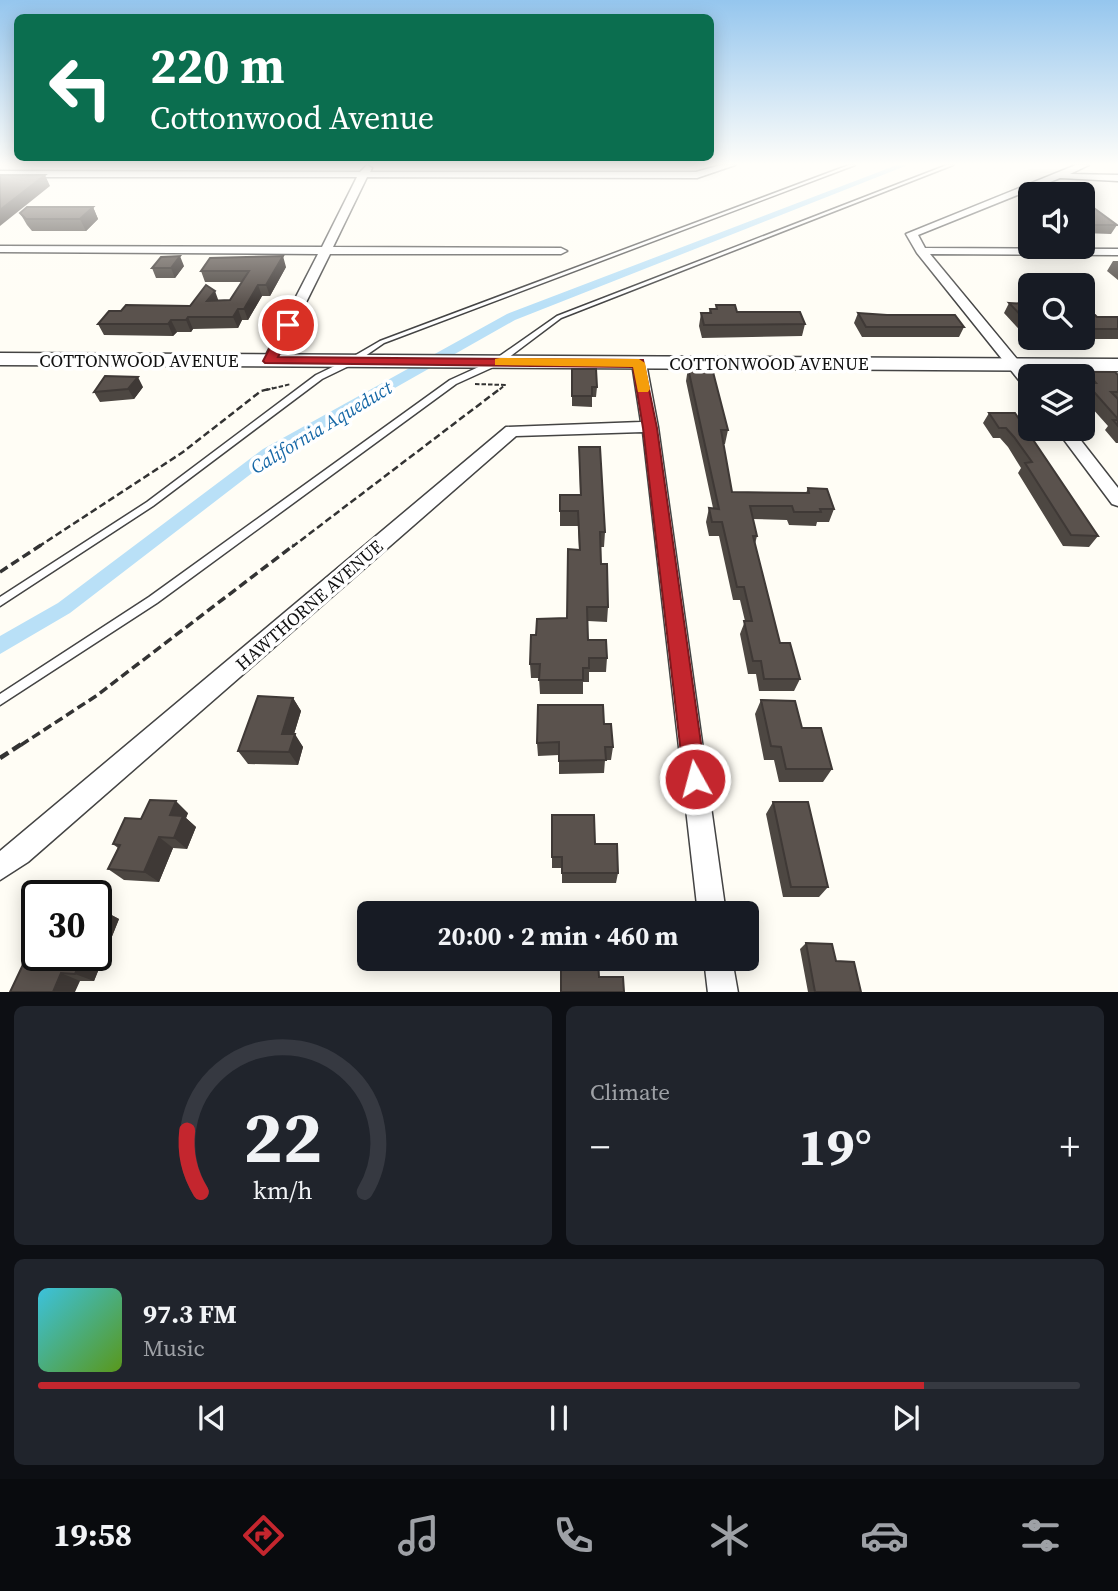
<!DOCTYPE html>
<html lang="en">
<head>
<meta charset="utf-8">
<style>
  body { margin:0; font-family:"Source Serif 4",serif; background:#20242c; color:#f1f3f6; height:100vh; display:flex; flex-direction:column; font-size:26px; white-space:nowrap }
  * { box-sizing:border-box; margin:0 }
  p { font-size:23px; color:#9ea1a6 }
  .icon { flex:none; width:38px; height:38px; fill:none; stroke:currentColor; stroke-width:2; stroke-linecap:round; stroke-linejoin:round }
  .map { position:relative; height:992px; overflow:hidden }
  .drawer { display:flex; flex-direction:column; gap:14px; padding:14px; background:#0d0f14; flex:1 }
  .drawer>* { flex:none }
  .banner { position:absolute; left:14px; top:14px; width:700px; height:147px; border-radius:10px; box-shadow:0 4px 18px #0003; background:#0b6e4f; color:#fff; overflow:hidden }
  .tools { position:absolute; left:1018px; top:182px; display:grid; gap:14px }
  .tools a { display:grid; place-items:center; width:77px; height:77px; border-radius:10px; background:#171b24; box-shadow:0 4px 18px #0003; font-size:35px }
  .speed { position:absolute; left:21px; top:880px; display:flex; gap:14px; font-size:35px; font-weight:700; text-align:center }
  .speed>* { display:grid; place-content:center; width:91px; height:91px; border-radius:50%; background:#171b24; box-shadow:0 4px 18px #0003; line-height:1 }
  .speed .limit { border:4px solid #111; border-radius:10px; background:#fff; color:#111 }
  .pin { position:absolute; display:grid; place-items:center; width:60px; height:60px; color:#fff; margin:-30px; border:4px solid #fff; border-radius:50%; box-shadow:0 2px 7px #0007 }
  .me { position:absolute; width:77px; margin:-38px; rotate:353deg; stroke-linejoin:round; filter:drop-shadow(0 0 5px #0008) }
  .turn { display:flex; align-items:center; gap:24px; height:147px; padding:0 21px; font-size:32px }
  .turn .icon { width:91px; height:91px; stroke-width:2.5 }
  .turn b { display:block; font-size:49px; line-height:60px }
  .big { font-size:52px; font-weight:700; line-height:1.1 }
  .drawer .card { flex:1; display:flex; flex-direction:column; justify-content:center; gap:10px; min-width:0; padding:0 24px; border-radius:10px; background:#20242c }
  .drawer .dial { align-items:center; gap:0 }
  .dial svg { height:182px; overflow:visible; fill:none; stroke:#363941; stroke-width:7; stroke-linecap:round; text-anchor:middle }
  .dial text { fill:#f1f3f6; stroke:none }
  .song { display:flex; align-items:center; gap:21px }
  .cover { width:84px; height:84px; border-radius:10px; background:linear-gradient(135deg,hsl(190 70% 55%),hsl(90 70% 35%)) }
  .played { height:7px; border-radius:4px; background:linear-gradient(90deg,#c4262e 85%,#363941 85%) }
  .keys { display:flex; justify-content:space-around; direction:ltr }
  .heat { display:flex; justify-content:space-between; align-items:center; font-size:38px; direction:ltr }
  .drawer .tiles { flex:1; display:grid; gap:14px; grid-template-columns:1fr 1fr }
  .card:last-child { grid-column:span 2 }
  .trip { position:absolute; left:357px; top:901px; width:402px; height:70px; border-radius:10px; background:#171b24; box-shadow:0 4px 18px #0003; font-weight:700; line-height:70px; text-align:center }
  .tabs { display:flex; height:112px; justify-content:space-around; align-items:center; background:#090b0e; color:#9ea1a6 }
  .tabs .icon { width:49px; height:49px }
  .tabs .on { color:#c4262e }
  .tabs b { font-size:32px; color:#f1f3f6 }
  .map>svg:first-child { display:block }
  .lines { fill:none; stroke-linecap:round; stroke-linejoin:round }
  .canal { fill:#b9e0f7; fill-rule:evenodd }
  .service-casing { stroke:#444; stroke-width:3 }
  .minor-casing { stroke:#444; stroke-width:3 }
  .tertiary-casing { stroke:#444; stroke-width:3 }
  .path-far3 { stroke:#333; stroke-width:2; stroke-dasharray:4.5 2; stroke-linecap:butt }
  .path-far2 { stroke:#333; stroke-width:2.5; stroke-dasharray:7 3.5; stroke-linecap:butt }
  .path-far1 { stroke:#333; stroke-width:3.5; stroke-dasharray:9 4.5; stroke-linecap:butt }
  .path { stroke:#333; stroke-width:4.5; stroke-dasharray:10 5; stroke-linecap:butt }
  .service { fill:#fff; fill-rule:evenodd }
  .minor { fill:#fff; fill-rule:evenodd }
  .tertiary { fill:#fff; fill-rule:evenodd }
  .wall { fill:#4d4742 }
  .shaded-wall { fill:#3f3936 }
  .building { fill:#5a524d; stroke:#3f3936; stroke-width:2 }
  .route { fill:#c4262e; stroke:#7f191e; stroke-width:2 }
  .slow { fill:#f59e0b }
  .labels { text-anchor:middle; dominant-baseline:central; stroke-width:7; stroke-linejoin:round; paint-order:stroke }
  .street-label { font-size:18px; fill:#111; stroke:#fff }
  .water-label { font-size:19px; font-style:italic; fill:#1768a6; stroke:#fff }
</style>
</head>
<body>
<div class="map">
<svg width="1118" height="993" viewBox="0 0 1118 993">
  <rect width="100%" height="100%" fill="#fffdf5"/>
  <g class="lines">
    <path class="canal" d="M897,165H908L515,320L273,457L70,613L0,654V636L58,603L263,449L507,314Z"/>
    <defs>
      <path id="service" d="M849,165H855L384,343L355,363L322,379L153,506L0,606V597L147,502L316,375L349,359L380,341Z
        M947,165H953L561,318L500,364L456,384L157,603L0,705V694L149,597L450,380L494,360L557,316Z"/>
      <path id="minor" d="M721,165H735L697,178L367,177L333,247L561,248L567,251L561,254H330L277,361L270,365L263,361L318,254L0,252V246L322,247L357,177H0V171L360,172L367,165L372,168L370,172H696Z
        M1076,165H1089L1070,174L1118,175V181L1060,178L918,235L925,248L1118,249V255L930,254L1031,376V390L1026,389L917,253L906,234Z
        M639,359L646,363L658,427L726,914H698L643,432L516,436L28,862L0,880V851L506,427L641,422L632,363Z
        M1056,429H1072L1118,488V506L1112,504Z
        M704,959H732L738,993H708Z"/>
      <path id="tertiary" d="M0,353L1118,359V371L0,365Z"/>
    </defs>
    <use href="#service" class="service-casing"/>
    <use href="#minor" class="minor-casing"/>
    <use href="#tertiary" class="tertiary-casing"/>
    <path class="path-far3" d="M475,384L505,385L499,390
      M266,390L291,384"/>
    <path class="path-far2" d="M38,547L183,452L261,391L273,388
      M292,547L501,388"/>
    <path class="path-far1" d="M0,572L41,545
      M21,745L96,696L294,545"/>
    <path class="path" d="M0,758L23,743"/>
    <use href="#service" class="service"/>
    <use href="#minor" class="minor"/>
    <use href="#tertiary" class="tertiary"/>
  </g>
  <path class="wall" d="M1043,189L1075,194H1040Z
    M1083,200L1117,225L1111,234L1083,233Z
    M93,207L98,219L86,231H32L27,225L20,213Z
    M1113,261H1118V280L1107,271Z
    M184,266L175,278H156L152,268Z
    M286,267L270,296H262L248,320H242L238,328L193,329L191,332H177L173,336L104,335L98,324L121,311L190,306L230,300L242,282H205L201,271Z
    M1009,303L1031,307V338H1027L1004,313Z
    M716,305L737,312L805,324L802,336L702,338L699,326L701,313H709L710,309H716Z
    M858,313L964,327L959,337H862L854,323Z
    M1083,315L1097,317H1118V339H1074L1073,338H1083Z
    M688,368L728,430L725,444H723L732,492L806,493L808,488L834,509L829,522H817L816,526L789,525L787,520L753,519L757,536L755,544L780,643L800,679L794,691H759L756,674H748L740,634L745,621L740,600H733L719,536H709L706,522L709,508H713L686,381Z
    M572,369L597,387L596,397H592V407L572,406Z
    M1087,372L1118,375V443H1116L1105,430L1108,426L1083,398V377Z
    M143,387L134,399L100,402L94,392Z
    M989,413H1015L1098,536L1089,547L1063,546L1018,473L1021,468L1008,447L1000,438H993L983,423Z
    M579,447L605,532L604,547H601V564L608,607L607,622L588,621V640L607,658L606,672H589V682H583V694H540L539,678H531L530,664L536,635L567,618L579,550L578,526H560V495H580Z
    M293,698L301,711L294,734L303,747L298,765L248,764L238,751Z
    M761,700L802,728L832,769L823,782H779L774,760H764L755,714Z
    M604,724L613,747L611,760H605L604,773L559,774V755L538,756L537,743Z
    M773,802L828,887L819,897H783L766,814Z
    M188,813L186,818L196,827L187,849L173,848L159,882L124,880L108,869L118,848L113,844L141,819Z
    M552,815L595,844L618,873L616,883H562V868H552Z
    M102,910L119,919L94,981H80L10,992Z
    M806,943L861,992H808L800,949Z"/>
  <path class="shaded-wall" d="M45,175L50,186L0,226V210Z
    M93,207L98,219L86,231L80,219Z
    M180,256L184,266L175,278L171,268Z
    M283,256L286,267L270,296L266,285Z
    M258,285L262,296L248,320L244,309Z
    M215,291L219,302L207,301Z
    M238,309L242,320L238,328L233,317Z
    M188,317L193,329L191,332L186,320Z
    M171,320L177,332L173,336L168,324Z
    M138,377L143,387L134,399L128,389Z
    M293,698L301,711L290,747L282,734Z
    M295,734L303,747L298,765L289,752Z
    M176,801L188,813L186,818L196,827L187,849L174,838L170,815Z
    M159,837L173,848L159,882L144,872Z
    M102,910L119,919L94,981L75,974L83,956H96V924Z
    M61,973L80,981L75,992H53Z"/>
  <path class="building" d="M0,175H45L0,210Z
    M1067,188L1075,194H1050L1043,189Z
    M1083,200L1117,225H1089L1083,220Z
    M27,207H93L80,219H26L20,213Z
    M180,256L171,268H152L161,257Z
    M283,256L266,285H258L244,309H238L233,317H188L186,320H171L168,324H98L109,311H121L126,305L190,306L206,285L215,291L207,301L230,300L249,271H201L210,258Z
    M1009,303L1028,304L1031,307V326Z
    M716,305H735L737,312H800L805,324L704,325L701,313H711L710,309H717Z
    M858,313L887,315H955L964,327H866Z
    M1083,315H1095L1097,317H1118V329H1083Z
    M688,368H712L728,430H721L732,492L809,493L808,488L827,489L834,509H820L821,512H794L792,506H750L757,536H753L780,643H790L800,679H764L761,661H753L744,621H752L744,587H737L722,522H712L709,508L719,509Z
    M572,369H596L597,387H592V396H572Z
    M1087,372H1115L1118,375V392H1111L1118,399V419L1086,383H1096Z
    M105,376L138,377L128,389L94,392Z
    M989,413H1015L1098,536L1071,535L1025,463L1032,462L1014,437L1006,428H999Z
    M1113,420H1118V426Z
    M579,447H600L605,532H600L601,564H607L608,607H587L588,640H606L607,658H589V668H583V680H539L540,664H530L531,635H536L537,619L567,618L568,549L580,550L578,511H560V495H581Z
    M258,696L293,698L282,734H295L289,752L238,751Z
    M761,700L795,701L802,728H821L832,769H786L781,747L771,746Z
    M538,705H603L604,724H611L613,747H605L606,760L559,761V742L537,743Z
    M150,800L176,801L170,815L183,816L174,838L159,837L144,872L108,869L120,845L113,844L125,818L141,819Z
    M773,802H808L828,887H791Z
    M552,815H594L595,844H617L618,873H562V857H552Z
    M96,910H102L96,924Z
    M37,935V956H83L75,974L61,973L53,992H10Z
    M806,943L832,944L836,961L854,962L861,992H815Z
    M561,959H598L599,977H623L624,992H561Z"/>
  <linearGradient id="sky" x2="0" y2="1"><stop stop-color="#95c6ee"/><stop offset="0.54" stop-color="#fffefa"/><stop offset="1" stop-color="#fffefa" stop-opacity="0"/></linearGradient>
  <rect width="1118" height="304" fill="url(#sky)"/>
  <path class="route" d="M288,321L294,325L278,357L643,360L657,428L706,779L703,786L695,790L687,786L684,779L643,428L633,367L265,363L263,361L282,325Z"/>
  <path class="slow" d="M500,358L639,359L645,363L650,389L648,392H638L633,367L495,365V359Z"/>
  <g class="labels">
    <g class="street-label">
      <text x="139" y="360">COTTONWOOD AVENUE</text>
      <text x="769" y="363">COTTONWOOD AVENUE</text>
      <text transform="translate(309 605) rotate(-41)">HAWTHORNE AVENUE</text>
    </g>
    <g class="water-label">
      <text transform="translate(321 427) rotate(-31)">California Aqueduct</text>
    </g>
  </g>
</svg>
<div class="tools">
<a><svg class="icon" aria-label="sound" viewBox="0 0 24 24"><path d="M4 9h4l5-4v14l-5-4H4zM17 9q2 3 0 6"/></svg></a>
<a><svg class="icon" aria-label="search" viewBox="0 0 24 24"><circle cx="10" cy="10" r="6"/><path d="M15 15l6 6"/></svg></a>
<a><svg class="icon" aria-label="layers" viewBox="0 0 24 24"><path d="M12 4l9 5-9 5-9-5zM3 14l9 5 9-5"/></svg></a>
</div>
<div class="speed"><div class="limit">30</div></div>
<div class="pin" style="left:288px;top:325px;background:#d93025"><svg class="icon" aria-label="arrive" viewBox="0 0 24 24"><path d="M6 21V4h12l-3 4 3 4H6"/></svg></div>
<svg class="me" style="left:695px;top:779px" viewBox="-20 -20 40 40"><circle r="17" fill="#c4262e" stroke="#fff" stroke-width="3"/><path d="M0-11L8 9 0 5-8 9z" fill="#fff"/></svg>
<div class="trip">20:00 · 2 min · 460 m</div>
<div class="banner">
<div class="turn"><svg class="icon" aria-label="left" viewBox="0 0 24 24"><path d="M17 20v-9H6M10 6l-5 5 5 5"/></svg><div><b>220 m</b>Cottonwood Avenue</div></div>
</div>
</div>
<section class="drawer">
<div class="tiles">
<div class="card dial"><svg viewBox="0 0 100 80">
<path d="M14 69A42 42 0 1 1 86 69"/>
<path d="M14 69A42 42 0 0 1 8 42" stroke="#c4262e"/>
<text x="50" y="56" font-size="32" font-weight="700">22</text>
<text x="50" y="72" font-size="11">km/h</text>
</svg></div>
<div class="card"><p>Climate</p>
<div class="heat"><a>−</a><b class="big">19°</b><a>+</a></div>
</div>
<div class="card">
<div class="song"><i class="cover"></i><div><b>97.3 FM</b><p>Music</p></div></div>
<div class="played"></div>
<div class="keys"><svg class="icon" aria-label="previous" viewBox="0 0 24 24"><path d="M18 5L8 12l10 7zM5 5v14"/></svg><svg class="icon" aria-label="pause" viewBox="0 0 24 24"><path d="M8 5v14M16 5v14"/></svg><svg class="icon" aria-label="next" viewBox="0 0 24 24"><path d="M6 5l10 7-10 7zM19 5v14"/></svg></div>
</div>
</div>
</section>
<nav class="tabs">
<b>19:58</b>
<svg class="icon on" aria-label="directions" viewBox="0 0 24 24"><path d="M12 3l9 9-9 9-9-9zM9 14v-3h6M13 9l2 2-2 2"/></svg>
<svg class="icon" aria-label="music" viewBox="0 0 24 24"><path d="M9 18V5l10-2v13"/><circle cx="6" cy="18" r="3"/><circle cx="16" cy="16" r="3"/></svg>
<svg class="icon" aria-label="phone" viewBox="0 0 24 24"><path d="M5 4h4l2 5-3 2q2 4 5 5l2-3 5 2v4C11 20 4 13 5 4z"/></svg>
<svg class="icon" aria-label="climate" viewBox="0 0 24 24"><path d="M12 3v18M4 7l16 10M4 17L20 7"/></svg>
<svg class="icon" aria-label="car" viewBox="0 0 24 24"><path d="M5 17H2v-5l4-1 3-4h7l3 4 3 1v5h-3M9 17h6M6 11h13"/><circle cx="7" cy="17" r="2"/><circle cx="17" cy="17" r="2"/></svg>
<svg class="icon" aria-label="filters" viewBox="0 0 24 24"><path d="M4 7h16M4 17h16"/><circle cx="9" cy="7" r="2"/><circle cx="15" cy="17" r="2"/></svg>
</nav>
</body>
</html>
